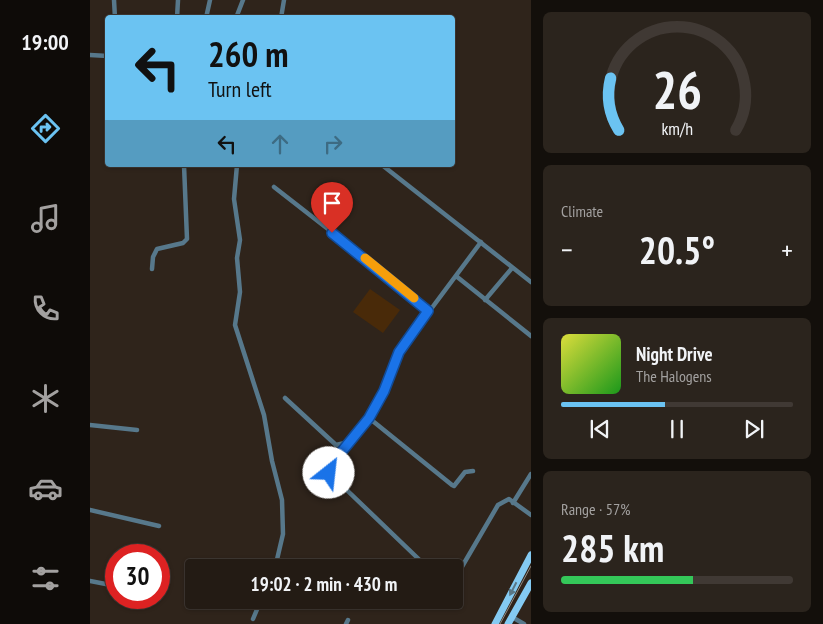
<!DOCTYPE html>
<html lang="en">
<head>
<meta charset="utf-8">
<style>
  body { margin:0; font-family:"PT Sans Narrow",sans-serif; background:#2b241d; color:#f1f3f6; height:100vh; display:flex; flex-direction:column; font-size:19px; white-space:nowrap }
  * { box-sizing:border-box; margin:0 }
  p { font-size:16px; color:#a3a1a0 }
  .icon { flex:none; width:28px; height:28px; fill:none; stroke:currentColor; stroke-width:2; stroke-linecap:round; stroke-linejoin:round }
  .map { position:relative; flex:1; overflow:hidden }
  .details { display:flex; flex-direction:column; gap:12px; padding:12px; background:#130f0b; width:292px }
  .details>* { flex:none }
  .banner { position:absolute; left:15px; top:15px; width:350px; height:152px; border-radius:5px; box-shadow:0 1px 4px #0004,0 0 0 1px #403934; background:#6bc3f2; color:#111; overflow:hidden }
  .speed { position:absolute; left:15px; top:544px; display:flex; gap:10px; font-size:25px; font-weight:700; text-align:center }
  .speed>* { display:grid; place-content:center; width:65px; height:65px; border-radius:50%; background:#231b14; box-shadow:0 1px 4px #0004,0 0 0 1px #403934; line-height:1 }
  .speed .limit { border:8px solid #d22; background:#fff; color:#111 }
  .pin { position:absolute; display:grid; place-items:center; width:42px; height:42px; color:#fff; margin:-51px -21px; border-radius:50% 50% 50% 0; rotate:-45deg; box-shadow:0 0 5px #0007 }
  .pin .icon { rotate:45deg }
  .me { position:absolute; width:55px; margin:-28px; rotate:29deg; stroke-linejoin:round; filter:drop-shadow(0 0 4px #0008) }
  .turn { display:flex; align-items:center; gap:18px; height:105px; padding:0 20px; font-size:22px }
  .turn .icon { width:65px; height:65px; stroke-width:2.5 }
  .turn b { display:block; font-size:35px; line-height:42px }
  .lanes { display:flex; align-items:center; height:48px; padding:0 20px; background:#0003; justify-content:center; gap:25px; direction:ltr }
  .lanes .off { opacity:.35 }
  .big { font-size:38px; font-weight:600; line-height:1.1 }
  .details .tile { flex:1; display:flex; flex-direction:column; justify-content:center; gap:8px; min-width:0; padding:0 18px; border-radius:8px; background:#2b241d }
  .details .dial { align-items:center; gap:0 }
  .dial svg { height:130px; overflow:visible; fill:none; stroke:#403934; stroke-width:7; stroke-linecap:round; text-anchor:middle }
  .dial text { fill:#f1f3f6; stroke:none }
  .song { display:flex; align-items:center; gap:15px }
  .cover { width:60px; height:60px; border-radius:8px; background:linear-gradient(135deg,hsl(60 70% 55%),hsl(120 70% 35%)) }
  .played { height:5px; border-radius:2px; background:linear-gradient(90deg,#6bc3f2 45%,#403934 45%) }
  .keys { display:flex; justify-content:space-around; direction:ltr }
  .heat { display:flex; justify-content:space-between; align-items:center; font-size:28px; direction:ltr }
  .charge { height:8px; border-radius:4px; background:linear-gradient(90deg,#34c759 57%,#403934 0) }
  .trip { position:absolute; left:95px; top:559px; width:278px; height:50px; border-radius:5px; background:#231b14; box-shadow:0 1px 4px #0004,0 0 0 1px #403934; font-weight:600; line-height:50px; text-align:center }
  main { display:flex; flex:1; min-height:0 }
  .dock { display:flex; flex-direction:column; width:90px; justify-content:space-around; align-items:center; background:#0e0b08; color:#a3a1a0 }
  .dock .icon { width:35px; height:35px }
  .dock .active { color:#6bc3f2 }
  .dock b { font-size:22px; color:#f1f3f6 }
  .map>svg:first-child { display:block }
  .green { fill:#492a09 }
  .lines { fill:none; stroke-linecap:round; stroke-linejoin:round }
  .minor { stroke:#57788b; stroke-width:4.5 }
  .primary { stroke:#84caf2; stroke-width:7 }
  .tram { stroke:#948c84; stroke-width:1 }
  .oneway { fill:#5a7786 }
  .route-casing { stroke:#114b97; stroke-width:12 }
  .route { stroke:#1a73e8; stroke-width:9 }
  .slow { stroke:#f59e0b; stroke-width:9 }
</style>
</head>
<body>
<main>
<nav class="dock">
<b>19:00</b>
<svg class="icon active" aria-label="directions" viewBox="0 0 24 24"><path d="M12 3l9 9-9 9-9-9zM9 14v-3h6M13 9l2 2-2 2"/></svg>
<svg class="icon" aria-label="music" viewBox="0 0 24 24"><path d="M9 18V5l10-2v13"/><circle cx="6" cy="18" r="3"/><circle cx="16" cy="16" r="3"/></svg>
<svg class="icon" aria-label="phone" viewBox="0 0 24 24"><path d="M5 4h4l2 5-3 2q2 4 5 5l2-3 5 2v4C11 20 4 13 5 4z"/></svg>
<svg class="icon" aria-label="climate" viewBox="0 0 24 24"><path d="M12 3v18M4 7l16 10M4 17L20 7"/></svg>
<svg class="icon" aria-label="car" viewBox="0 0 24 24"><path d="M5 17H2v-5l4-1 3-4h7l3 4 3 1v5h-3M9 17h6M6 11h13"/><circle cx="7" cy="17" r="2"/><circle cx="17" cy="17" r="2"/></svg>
<svg class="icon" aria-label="filters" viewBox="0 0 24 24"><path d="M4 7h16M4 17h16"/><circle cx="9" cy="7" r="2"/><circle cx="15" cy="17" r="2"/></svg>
</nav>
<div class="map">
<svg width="441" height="624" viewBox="0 0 441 624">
  <rect width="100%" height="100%" fill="#2f241b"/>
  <path class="green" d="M280,289L310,310L293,333L263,312Z"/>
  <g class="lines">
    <path class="minor" d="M24,0L25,18
      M87,18L88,0
      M116,18L120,0
      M146,18L153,0
      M191,18L194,0
      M0,55L18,56
      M147,165L144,199L150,240L147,258L150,292L145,325L174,415L182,461L192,500L193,534L185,568
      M292,165L441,282
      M184,187L270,254L338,311
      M62,269L63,257L67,249L93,243L97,239L94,165
      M366,276L441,336
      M395,300L422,268
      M195,398L246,445L259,442
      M279,418L294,391L309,352L391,242
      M0,425L47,430
      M423,503L441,474
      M0,510L69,526
      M338,568L239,473V466L279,418L362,485L364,486L375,472L383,471
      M364,576L366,577L408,505L419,499L441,515
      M0,581L26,586
      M422,617L434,624
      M163,619L171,600
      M256,624L258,620"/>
    <path class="primary" d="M405,624L441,555
      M418,624L441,583"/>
    <path class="tram" d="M410,624L441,566"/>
  </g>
  <defs><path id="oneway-solid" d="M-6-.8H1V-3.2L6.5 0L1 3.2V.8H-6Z" transform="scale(1.25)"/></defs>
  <use class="oneway" href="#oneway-solid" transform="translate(423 589) rotate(117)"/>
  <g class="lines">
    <defs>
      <path id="route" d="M239,473L240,466L279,418L294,391L309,352L338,311L242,233"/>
    </defs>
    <use href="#route" class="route-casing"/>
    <use href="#route" class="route"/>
    <path class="slow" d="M275,258L324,298"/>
  </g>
</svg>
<div class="speed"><div class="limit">30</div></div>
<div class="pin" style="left:242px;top:233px;background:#d93025"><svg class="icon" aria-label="arrive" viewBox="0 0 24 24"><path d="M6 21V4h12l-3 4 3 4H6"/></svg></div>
<svg class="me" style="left:239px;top:473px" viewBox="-20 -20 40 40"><circle r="19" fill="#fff"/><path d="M0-13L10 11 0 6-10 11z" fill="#1a73e8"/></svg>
<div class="trip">19:02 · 2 min · 430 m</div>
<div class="banner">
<div class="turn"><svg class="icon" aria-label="left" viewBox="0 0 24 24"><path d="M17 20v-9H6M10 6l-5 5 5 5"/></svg><div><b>260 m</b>Turn left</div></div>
<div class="lanes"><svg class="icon" aria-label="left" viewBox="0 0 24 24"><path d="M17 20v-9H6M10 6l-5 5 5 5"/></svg><svg class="icon off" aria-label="ahead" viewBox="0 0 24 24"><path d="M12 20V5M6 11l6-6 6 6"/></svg><svg class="icon off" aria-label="right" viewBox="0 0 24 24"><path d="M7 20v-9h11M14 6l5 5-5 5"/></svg></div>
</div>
</div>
<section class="details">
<div class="tile dial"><svg viewBox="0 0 100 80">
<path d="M14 69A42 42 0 1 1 86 69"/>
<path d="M14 69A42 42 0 0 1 9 37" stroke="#6bc3f2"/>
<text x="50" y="56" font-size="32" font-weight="700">26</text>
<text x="50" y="72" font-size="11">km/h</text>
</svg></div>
<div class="tile"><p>Climate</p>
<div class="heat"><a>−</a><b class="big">20.5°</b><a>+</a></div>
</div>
<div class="tile">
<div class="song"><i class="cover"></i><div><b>Night Drive</b><p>The Halogens</p></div></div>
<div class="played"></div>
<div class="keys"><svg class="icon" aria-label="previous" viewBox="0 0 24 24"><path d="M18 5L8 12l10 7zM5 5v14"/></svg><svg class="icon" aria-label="pause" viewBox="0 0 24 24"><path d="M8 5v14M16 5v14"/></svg><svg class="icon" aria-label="next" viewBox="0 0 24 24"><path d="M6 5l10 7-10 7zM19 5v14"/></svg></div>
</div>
<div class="tile"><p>Range · 57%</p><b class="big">285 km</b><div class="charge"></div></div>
</section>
</main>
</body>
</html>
